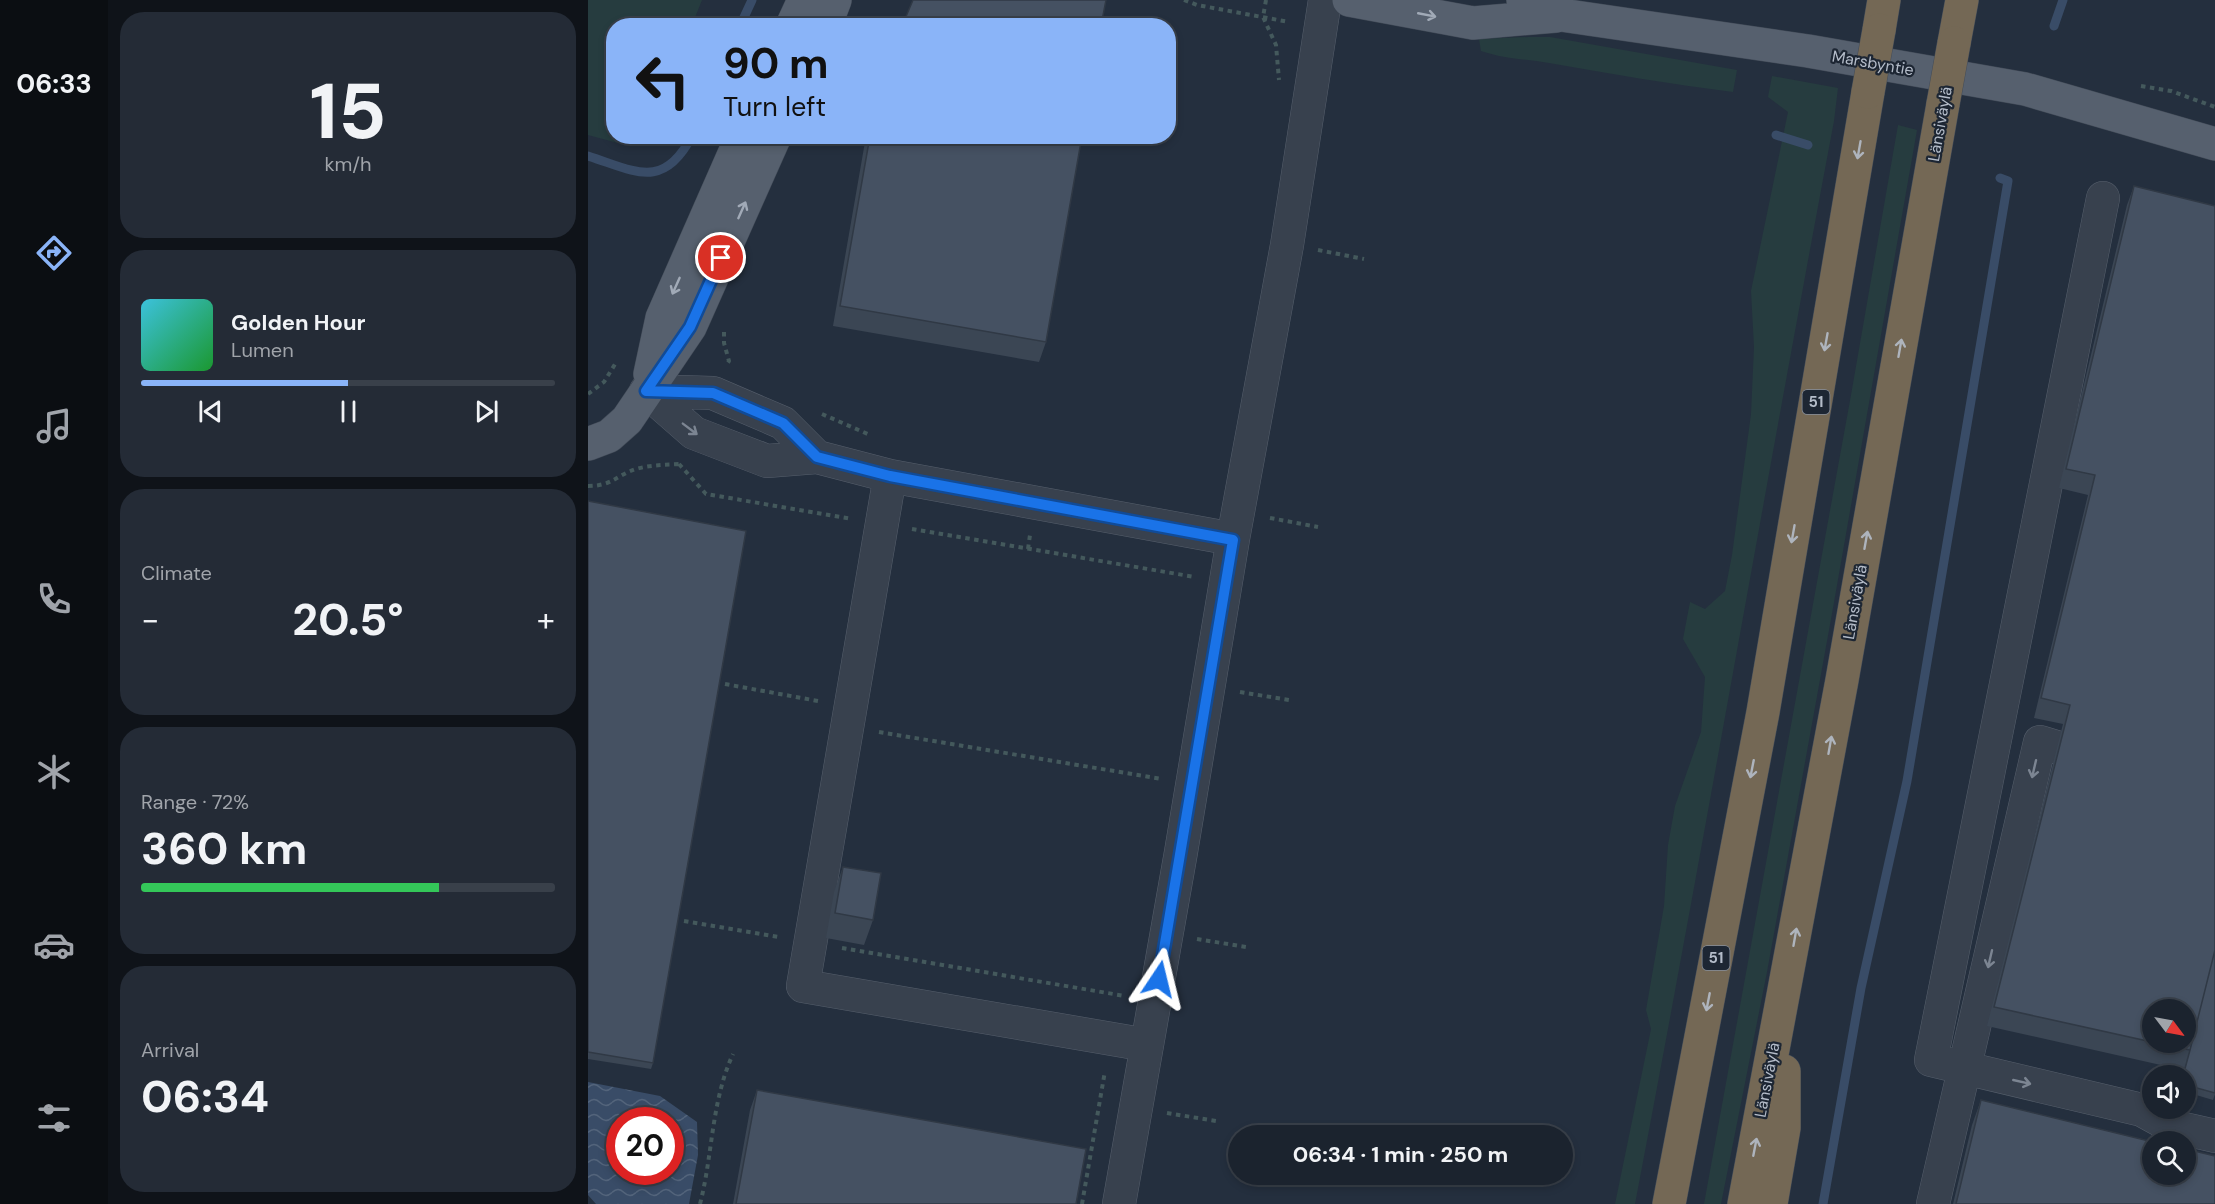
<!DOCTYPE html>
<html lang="en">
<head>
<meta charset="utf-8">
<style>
  body { margin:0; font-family:"DM Sans",sans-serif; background:#242b36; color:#f1f3f6; height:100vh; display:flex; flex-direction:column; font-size:22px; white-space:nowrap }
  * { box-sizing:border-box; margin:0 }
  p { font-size:20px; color:#a0a4aa }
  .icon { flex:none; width:33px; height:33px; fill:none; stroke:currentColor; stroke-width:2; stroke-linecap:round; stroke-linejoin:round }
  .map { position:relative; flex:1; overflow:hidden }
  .panel { display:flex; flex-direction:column; gap:12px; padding:12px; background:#0f1319; width:480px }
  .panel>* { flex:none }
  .guide { position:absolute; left:18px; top:18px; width:570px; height:126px; border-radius:24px; box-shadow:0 3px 9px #0003,0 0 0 2px #39404a; background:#8ab4f8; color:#111; overflow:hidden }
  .needle { width:39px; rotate:122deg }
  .fabs { position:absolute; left:1554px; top:999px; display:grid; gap:12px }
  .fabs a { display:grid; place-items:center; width:54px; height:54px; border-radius:50%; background:#1b232e; box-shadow:0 3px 9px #0003,0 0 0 2px #39404a; font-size:30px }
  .speed { position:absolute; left:18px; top:1107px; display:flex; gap:12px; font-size:30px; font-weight:700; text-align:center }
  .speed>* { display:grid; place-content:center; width:78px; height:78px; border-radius:50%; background:#1b232e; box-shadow:0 3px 9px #0003,0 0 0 2px #39404a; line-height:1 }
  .speed .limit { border:9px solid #d22; background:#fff; color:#111 }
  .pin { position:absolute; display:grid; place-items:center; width:51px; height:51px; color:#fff; margin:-26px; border:3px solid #fff; border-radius:50%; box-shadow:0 2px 6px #0007 }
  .me { position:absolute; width:66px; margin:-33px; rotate:10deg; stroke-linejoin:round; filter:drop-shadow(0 0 4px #0008) }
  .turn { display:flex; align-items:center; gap:21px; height:126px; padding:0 18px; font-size:27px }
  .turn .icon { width:78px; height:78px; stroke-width:2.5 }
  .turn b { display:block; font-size:42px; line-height:51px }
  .big { font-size:45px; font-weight:700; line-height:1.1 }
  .panel .card { flex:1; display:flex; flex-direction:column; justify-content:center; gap:9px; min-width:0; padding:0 21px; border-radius:24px; background:#242b36 }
  .panel .dial { align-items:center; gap:0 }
  .dial b { font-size:78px; line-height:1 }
  .song { display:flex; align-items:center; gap:18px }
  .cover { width:72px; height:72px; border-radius:9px; background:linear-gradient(135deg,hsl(190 70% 55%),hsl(130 70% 35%)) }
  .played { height:6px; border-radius:3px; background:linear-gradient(90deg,#8ab4f8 50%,#39404a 50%) }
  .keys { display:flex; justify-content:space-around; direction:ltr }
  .heat { display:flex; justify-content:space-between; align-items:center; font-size:33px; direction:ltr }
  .charge { height:9px; border-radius:4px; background:linear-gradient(90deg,#34c759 72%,#39404a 0) }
  .trip { position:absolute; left:640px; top:1125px; width:345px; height:60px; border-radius:30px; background:#1b232e; box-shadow:0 3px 9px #0003,0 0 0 2px #39404a; font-weight:700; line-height:60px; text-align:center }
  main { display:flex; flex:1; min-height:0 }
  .tabs { display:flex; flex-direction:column; width:108px; justify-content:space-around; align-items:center; background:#0b0e12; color:#a0a4aa }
  .tabs .icon { width:42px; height:42px }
  .tabs .on { color:#8ab4f8 }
  .tabs b { font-size:27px; color:#f1f3f6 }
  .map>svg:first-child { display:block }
  .grass { fill:#263c3f }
  .water { fill:url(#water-waves); fill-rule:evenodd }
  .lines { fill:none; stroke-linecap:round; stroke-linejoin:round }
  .stream { stroke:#394c67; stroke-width:9 }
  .minor-casing { stroke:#565f6c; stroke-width:34 }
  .major-casing { stroke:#414a57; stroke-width:34 }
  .highway-casing { stroke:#434c59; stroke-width:34 }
  .path { stroke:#44595c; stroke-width:4; stroke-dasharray:4.5 4.5; stroke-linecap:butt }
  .minor { stroke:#38414e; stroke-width:33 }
  .major { stroke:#56606e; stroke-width:33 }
  .highway { stroke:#746855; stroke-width:33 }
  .highway-bridge-casing { stroke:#434c59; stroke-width:34; stroke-linecap:butt }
  .highway-bridge { stroke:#746855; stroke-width:33 }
  .wall { fill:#3b4654; fill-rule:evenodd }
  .building { fill:#455162; stroke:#303945; stroke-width:1.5 }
  .oneway { stroke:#a1aab7 }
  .oneway2 { stroke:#aeb4bd }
  .oneway3 { stroke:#7c8592 }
  .route-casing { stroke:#114b97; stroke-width:15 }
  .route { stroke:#1a73e8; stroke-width:10 }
  .labels { text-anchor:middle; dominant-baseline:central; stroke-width:4.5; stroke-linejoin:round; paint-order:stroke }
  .shield { fill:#1d2633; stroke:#878f9c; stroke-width:1.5 }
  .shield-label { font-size:15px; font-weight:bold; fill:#b4bcc9 }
  .street-label { font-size:16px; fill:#b4bcc9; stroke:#1d2633 }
</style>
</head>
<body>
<main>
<nav class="tabs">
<b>06:33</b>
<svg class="icon on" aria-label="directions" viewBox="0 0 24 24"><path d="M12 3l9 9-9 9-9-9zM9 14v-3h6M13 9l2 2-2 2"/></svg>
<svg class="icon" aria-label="music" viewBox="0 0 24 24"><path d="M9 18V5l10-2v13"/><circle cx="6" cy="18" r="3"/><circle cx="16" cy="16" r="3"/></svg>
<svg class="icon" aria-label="phone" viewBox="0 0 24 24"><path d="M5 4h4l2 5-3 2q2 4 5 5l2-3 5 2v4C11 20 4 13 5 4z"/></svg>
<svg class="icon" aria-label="climate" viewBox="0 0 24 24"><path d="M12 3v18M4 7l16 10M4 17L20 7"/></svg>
<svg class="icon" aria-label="car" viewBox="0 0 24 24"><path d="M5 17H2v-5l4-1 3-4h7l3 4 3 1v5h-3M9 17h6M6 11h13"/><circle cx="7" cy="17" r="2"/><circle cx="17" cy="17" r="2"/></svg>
<svg class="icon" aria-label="filters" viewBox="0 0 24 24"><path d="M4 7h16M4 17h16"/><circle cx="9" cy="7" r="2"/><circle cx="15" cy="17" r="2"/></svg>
</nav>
<section class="panel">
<div class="card dial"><b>15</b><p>km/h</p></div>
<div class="card">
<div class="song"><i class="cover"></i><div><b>Golden Hour</b><p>Lumen</p></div></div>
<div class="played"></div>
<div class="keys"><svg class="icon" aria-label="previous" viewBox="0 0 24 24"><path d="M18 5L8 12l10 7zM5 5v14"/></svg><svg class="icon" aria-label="pause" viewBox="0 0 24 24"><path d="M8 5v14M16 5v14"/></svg><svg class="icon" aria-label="next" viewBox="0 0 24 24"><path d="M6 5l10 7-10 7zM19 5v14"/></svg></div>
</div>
<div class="card"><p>Climate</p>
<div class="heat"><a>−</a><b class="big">20.5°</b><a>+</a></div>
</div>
<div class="card"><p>Range · 72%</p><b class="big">360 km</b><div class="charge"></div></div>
<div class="card"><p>Arrival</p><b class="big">06:34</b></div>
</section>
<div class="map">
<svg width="1627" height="1204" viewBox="0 0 1627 1204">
  <defs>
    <pattern id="water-waves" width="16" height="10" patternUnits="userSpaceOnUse" patternTransform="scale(1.5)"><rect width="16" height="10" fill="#394c67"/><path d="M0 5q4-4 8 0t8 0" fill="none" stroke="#53647b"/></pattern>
  </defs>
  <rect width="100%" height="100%" fill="#242f3e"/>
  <path class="grass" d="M0,0H114L104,25L26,26V136L44,137L30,143L0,135Z
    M941,37H962L1149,70L1145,92C1083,84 1023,74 961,63C938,59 916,59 893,51L891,39Z
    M1184,76L1250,88L1246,121C1178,482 1116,843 1047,1204H1027L1063,1029L1058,1010L1076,906L1080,845L1087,806L1113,732L1117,677L1095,639L1102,602L1117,609L1137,591L1144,555L1163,414L1166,347L1163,291L1200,112L1180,97Z
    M1310,125L1329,130L1245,608L1179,972L1133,1204H1116L1263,395Z"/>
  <path class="water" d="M0,1082L72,1096L109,1122L110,1155L101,1204H8L0,1195ZM32,1120H82V1172H32Z"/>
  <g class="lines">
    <path class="stream" d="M152,26L164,0
      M1466,26L1475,0
      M1188,135L1220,145
      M0,156C47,171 75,191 104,136
      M1235,1204L1273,988L1319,781L1420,181L1412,178"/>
    <defs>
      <path id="minor" d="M1515,198L1343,1060L1554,1110L1583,1126L1627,1136
        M58,391L106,433L179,461L229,457L302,476L645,539
        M58,391L125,393L195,423L229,457
        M302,476L215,986L559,1045
        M531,1204L593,852L645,539L699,245L737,0
        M1345,1204L1452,742L1501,757"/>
      <path id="major" d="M761,0L885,23L968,16
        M935,0L973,15L1220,51L1437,89L1627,144
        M204,26L216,0
        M237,26L247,0
        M62,374L74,318L154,136
        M0,444L21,436L39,420L102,327L187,136"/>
      <path id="highway" d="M1291,30L1296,0
        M1366,43L1374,0
        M1081,1204L1175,712L1280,92
        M1156,1204L1254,680L1355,104
        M1183,1204L1196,1128V1071"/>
    </defs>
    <use href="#minor" class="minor-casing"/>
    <use href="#major" class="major-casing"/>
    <use href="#highway" class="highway-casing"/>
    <path class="path" d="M596,0L609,5L701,22
      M678,0L675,17L688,45L691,80
      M1553,86L1583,91L1627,107
      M730,250L776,259
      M136,332V343L141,361L138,365
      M0,394L16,382L29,361
      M234,414L282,435
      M91,464L118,494L264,519
      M0,486C24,486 29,475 48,469C62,465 76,465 91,464
      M682,518L730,527
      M324,529L607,577
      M440,549L442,535
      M137,684L230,701
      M652,692L701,700
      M291,732L574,779
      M96,921L191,937
      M609,939L658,947
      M254,948L537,996
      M579,1113L628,1121
      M112,1204C125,1154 123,1102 145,1054
      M494,1204L517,1071"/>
    <use href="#minor" class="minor"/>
    <use href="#major" class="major"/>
    <use href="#highway" class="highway"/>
    <defs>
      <path id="highway-bridge" d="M1280,92L1291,30
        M1355,104L1366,43"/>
    </defs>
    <use href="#highway-bridge" class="highway-bridge-casing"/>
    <use href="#highway-bridge" class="highway-bridge"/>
  </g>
  <path class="wall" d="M278,136H494L458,342L451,362L245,326Z
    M1546,186L1627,206V1094L1625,1100L1598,1092V1076H1594L1596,1067L1595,1070L1399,1026L1475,724L1446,718L1500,495L1471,488L1539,205ZM1564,1010L1598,1042H1564Z
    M0,501L65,1063L63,1069L0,1059Z
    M255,867L285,920L276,945L238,938L246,892Z
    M169,1090L488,1204H145L162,1110Z
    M1393,1100L1627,1204H1365L1384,1125Z"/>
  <path class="building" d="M325,0H518L513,26H314Z
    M282,136H494L458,342L252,306Z
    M1546,186L1627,206V950L1602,1050L1568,1042H1598V1010H1564V1042L1406,1007L1482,705L1453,698L1507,475L1478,469Z
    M0,501L158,531L65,1063L0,1052Z
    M255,867L293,873L285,920L247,913Z
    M1627,950V1093L1598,1085V1076H1595L1602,1050Z
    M169,1090L498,1149L488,1204H148Z
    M1393,1100L1565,1142H1564V1174H1598V1149L1627,1156V1204H1368Z"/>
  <defs><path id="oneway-shaft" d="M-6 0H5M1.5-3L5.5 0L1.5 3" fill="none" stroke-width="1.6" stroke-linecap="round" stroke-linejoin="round" transform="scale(1.5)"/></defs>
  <g class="oneway">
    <use href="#oneway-shaft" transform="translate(839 15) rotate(11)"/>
    <use href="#oneway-shaft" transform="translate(154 210) rotate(-66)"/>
    <use href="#oneway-shaft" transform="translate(88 286) rotate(114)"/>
  </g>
  <g class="oneway2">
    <use href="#oneway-shaft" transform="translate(1271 150) rotate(100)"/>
    <use href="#oneway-shaft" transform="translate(1238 342) rotate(100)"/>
    <use href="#oneway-shaft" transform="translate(1312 348) rotate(-80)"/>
    <use href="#oneway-shaft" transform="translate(1205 534) rotate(100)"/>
    <use href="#oneway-shaft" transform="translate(1278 540) rotate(-80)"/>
    <use href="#oneway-shaft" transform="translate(1242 745) rotate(-80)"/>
    <use href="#oneway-shaft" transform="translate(1164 769) rotate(101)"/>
    <use href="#oneway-shaft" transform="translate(1207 937) rotate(-80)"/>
    <use href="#oneway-shaft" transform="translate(1120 1002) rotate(101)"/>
    <use href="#oneway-shaft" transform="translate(1167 1147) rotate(-79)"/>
  </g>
  <g class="oneway3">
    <use href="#oneway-shaft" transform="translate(102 429) rotate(37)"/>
    <use href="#oneway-shaft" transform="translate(1446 769) rotate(103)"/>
    <use href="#oneway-shaft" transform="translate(1402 959) rotate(103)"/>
    <use href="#oneway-shaft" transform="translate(1434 1082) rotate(13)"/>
  </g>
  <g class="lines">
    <defs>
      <path id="route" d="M133,258L102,327L58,391L125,393L195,423L229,457L302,476L645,540L571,979"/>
    </defs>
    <use href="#route" class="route-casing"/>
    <use href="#route" class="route"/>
  </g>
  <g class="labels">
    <g class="shield">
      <rect x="1214.5" y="390" width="27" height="24" rx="4.5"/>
      <rect x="1114.5" y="946" width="27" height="24" rx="4.5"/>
    </g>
    <g class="shield-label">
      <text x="1228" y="402">51</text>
      <text x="1128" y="958">51</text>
    </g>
    <g class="street-label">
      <text transform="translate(1285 63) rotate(10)">Marsbyntie</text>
      <text transform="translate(1352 124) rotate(-80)">Länsiväylä</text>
      <text transform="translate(1267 602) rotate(-80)">Länsiväylä</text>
      <text transform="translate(1179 1080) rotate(-79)">Länsiväylä</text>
    </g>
  </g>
</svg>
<div class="fabs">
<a><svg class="needle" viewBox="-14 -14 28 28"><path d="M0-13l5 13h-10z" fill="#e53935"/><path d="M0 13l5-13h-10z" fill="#a0a4aa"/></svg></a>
<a><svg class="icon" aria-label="sound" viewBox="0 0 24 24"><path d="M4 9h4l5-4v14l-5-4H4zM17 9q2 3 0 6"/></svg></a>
<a><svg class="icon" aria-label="search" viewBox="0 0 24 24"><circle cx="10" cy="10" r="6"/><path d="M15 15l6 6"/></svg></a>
</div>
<div class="speed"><div class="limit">20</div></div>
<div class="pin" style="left:133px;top:258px;background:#d93025"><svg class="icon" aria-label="arrive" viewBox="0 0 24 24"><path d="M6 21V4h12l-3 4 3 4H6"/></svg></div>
<svg class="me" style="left:571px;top:979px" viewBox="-20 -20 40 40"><path d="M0-17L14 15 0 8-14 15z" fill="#1a73e8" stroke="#fff" stroke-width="4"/></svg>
<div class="trip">06:34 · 1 min · 250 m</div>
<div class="guide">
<div class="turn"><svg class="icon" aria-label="left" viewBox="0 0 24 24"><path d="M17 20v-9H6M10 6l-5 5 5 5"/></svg><div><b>90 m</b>Turn left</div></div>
</div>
</div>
</main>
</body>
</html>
